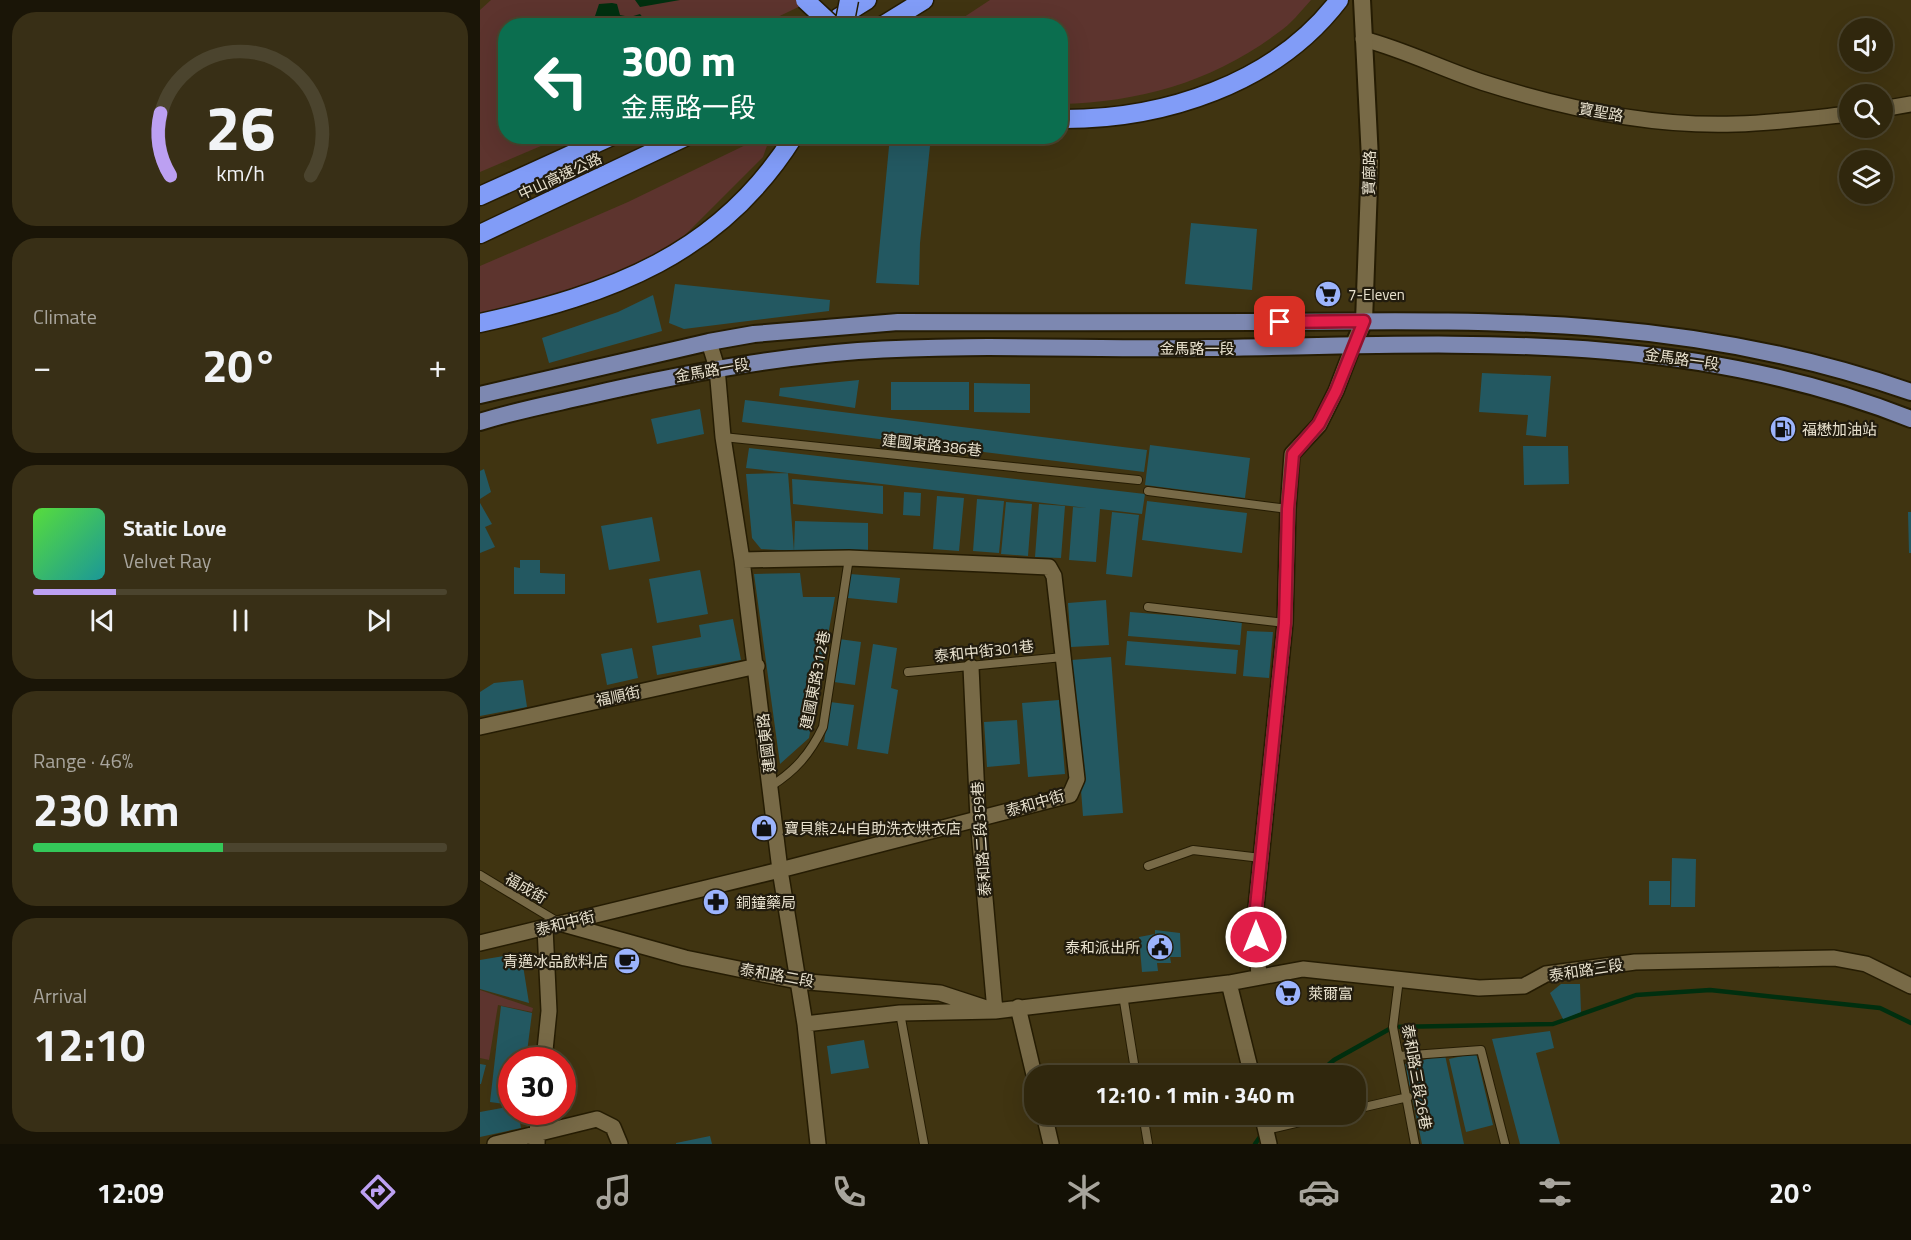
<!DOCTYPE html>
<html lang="en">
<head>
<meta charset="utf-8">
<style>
  body { margin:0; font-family:"Titillium Web","Noto Sans TC",sans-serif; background:#382f16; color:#f1f3f6; height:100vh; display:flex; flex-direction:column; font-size:22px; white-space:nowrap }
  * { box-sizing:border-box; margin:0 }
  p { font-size:20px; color:#a8a59d }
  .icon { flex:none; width:33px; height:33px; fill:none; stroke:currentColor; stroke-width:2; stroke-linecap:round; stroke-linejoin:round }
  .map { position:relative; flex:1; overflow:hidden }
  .panel { display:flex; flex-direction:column; gap:12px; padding:12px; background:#1a1507; width:480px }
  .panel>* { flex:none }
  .guide { position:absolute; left:18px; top:18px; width:570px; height:126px; border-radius:24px; box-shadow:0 6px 24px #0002,0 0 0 2px #4b442e; background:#0b6e4f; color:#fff; overflow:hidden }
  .tools { position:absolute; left:1359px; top:18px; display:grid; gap:12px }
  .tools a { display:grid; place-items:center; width:54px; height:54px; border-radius:50%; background:#30270d; box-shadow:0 6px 24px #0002,0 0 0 2px #4b442e; font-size:30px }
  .speed { position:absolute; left:18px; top:1047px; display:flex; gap:12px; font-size:30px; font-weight:700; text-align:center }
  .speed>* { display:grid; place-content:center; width:78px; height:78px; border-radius:50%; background:#30270d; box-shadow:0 6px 24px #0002,0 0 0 2px #4b442e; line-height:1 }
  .speed .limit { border:9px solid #d22; background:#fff; color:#111 }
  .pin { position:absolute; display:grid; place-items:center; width:51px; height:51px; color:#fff; margin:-26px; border-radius:12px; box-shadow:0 3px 9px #0006 }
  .me { position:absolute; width:66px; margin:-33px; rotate:0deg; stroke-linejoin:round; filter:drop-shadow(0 0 4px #0008) }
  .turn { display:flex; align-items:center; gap:21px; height:126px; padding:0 24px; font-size:27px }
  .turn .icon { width:78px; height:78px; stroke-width:2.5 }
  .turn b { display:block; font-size:42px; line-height:51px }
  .big { font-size:45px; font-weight:700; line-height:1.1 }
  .panel .card { flex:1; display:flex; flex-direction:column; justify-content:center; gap:9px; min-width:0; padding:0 21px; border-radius:24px; background:#382f16 }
  .panel .dial { align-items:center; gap:0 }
  .dial svg { height:156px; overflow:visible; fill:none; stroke:#4b442e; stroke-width:7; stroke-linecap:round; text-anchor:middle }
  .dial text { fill:#f1f3f6; stroke:none }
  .song { display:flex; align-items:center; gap:18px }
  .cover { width:72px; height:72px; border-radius:9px; background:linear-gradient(135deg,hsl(110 70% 55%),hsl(180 70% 35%)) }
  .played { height:6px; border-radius:3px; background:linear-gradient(90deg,#bca0f2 20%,#4b442e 20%) }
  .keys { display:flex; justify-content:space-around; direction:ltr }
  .heat { display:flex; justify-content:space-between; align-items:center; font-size:33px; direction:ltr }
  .charge { height:9px; border-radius:4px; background:linear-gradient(90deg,#34c759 46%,#4b442e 0) }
  .trip { position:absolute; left:544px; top:1065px; width:342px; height:60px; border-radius:24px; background:#30270d; box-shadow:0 6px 24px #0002,0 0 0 2px #4b442e; font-weight:700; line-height:60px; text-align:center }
  .menu { display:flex; height:96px; justify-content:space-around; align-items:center; background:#131005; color:#a8a59d }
  .menu .icon { width:42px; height:42px }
  .menu .selected { color:#bca0f2 }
  .menu b { font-size:27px; color:#f1f3f6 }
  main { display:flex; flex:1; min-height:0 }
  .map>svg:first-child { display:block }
  .green { fill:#5d342e }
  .water { fill:#002f0f }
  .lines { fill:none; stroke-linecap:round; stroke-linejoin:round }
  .stream { stroke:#002f0f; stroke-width:4.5 }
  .building { fill:#235861 }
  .service-casing { stroke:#251c03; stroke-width:10 }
  .minor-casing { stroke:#251c03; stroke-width:18 }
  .tertiary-casing { stroke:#251c03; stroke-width:20 }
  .primary-casing { stroke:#251c03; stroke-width:20 }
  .motorway-casing { stroke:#251c03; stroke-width:21 }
  .service { stroke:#786a47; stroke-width:8 }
  .minor { stroke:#786a47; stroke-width:15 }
  .tertiary { stroke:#786a47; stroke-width:16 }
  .primary { stroke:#7d88b1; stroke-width:16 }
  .motorway { stroke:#819cf7; stroke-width:18 }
  .motorway-bridge-casing { stroke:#251c03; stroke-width:21; stroke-linecap:butt }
  .motorway-bridge { stroke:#819cf7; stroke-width:18 }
  .route-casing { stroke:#92132f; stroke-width:15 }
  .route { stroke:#e11d48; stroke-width:10 }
  .labels { text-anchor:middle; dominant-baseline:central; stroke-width:4.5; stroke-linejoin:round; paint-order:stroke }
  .street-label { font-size:15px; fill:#e8e1ce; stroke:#221c0e }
  .poi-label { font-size:15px; fill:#e8e1ce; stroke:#221c0e; text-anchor:start }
</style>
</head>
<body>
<main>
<section class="panel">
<div class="card dial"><svg viewBox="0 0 100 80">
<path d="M14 69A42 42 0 1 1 86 69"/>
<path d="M14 69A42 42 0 0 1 9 37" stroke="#bca0f2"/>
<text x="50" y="56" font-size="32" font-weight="700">26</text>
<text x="50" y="72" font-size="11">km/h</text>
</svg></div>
<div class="card"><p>Climate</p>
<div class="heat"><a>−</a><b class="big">20°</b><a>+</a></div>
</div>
<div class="card">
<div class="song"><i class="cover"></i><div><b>Static Love</b><p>Velvet Ray</p></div></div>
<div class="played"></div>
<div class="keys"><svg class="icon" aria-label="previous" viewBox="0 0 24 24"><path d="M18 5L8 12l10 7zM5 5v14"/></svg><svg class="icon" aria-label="pause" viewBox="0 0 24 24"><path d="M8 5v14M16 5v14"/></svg><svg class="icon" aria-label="next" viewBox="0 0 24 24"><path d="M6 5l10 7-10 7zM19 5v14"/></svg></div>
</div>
<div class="card"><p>Range · 46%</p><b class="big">230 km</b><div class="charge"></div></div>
<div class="card"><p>Arrival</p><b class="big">12:10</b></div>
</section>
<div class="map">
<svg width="1431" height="1144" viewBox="0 0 1431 1144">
  <rect width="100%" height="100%" fill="#403411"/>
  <path class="green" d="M11,0H333L281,25L26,26V136L82,137L0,172V10Z
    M510,0H831C821,11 811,24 799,32C734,81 661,102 581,104L580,26L472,25Z
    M282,137H290L283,157L192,248L99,290L0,316V266L148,202Z
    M0,990L53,1008L52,1012L18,1005L9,1060L0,1058Z"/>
  <path class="water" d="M155,0H200L160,7Z
    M132,3L137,4L140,15L150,17L160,14L169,25H122L115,16L119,4Z"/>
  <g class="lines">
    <path class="stream" d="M835,1076L854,1060L913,1027L1073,1024L1156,995L1230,990L1400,1008L1431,1023
      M775,1144L782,1134"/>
  </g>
  <path class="building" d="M410,136H451L440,243L439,285L396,283Z
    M711,223L777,229L772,290L705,284Z
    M195,284L350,300L349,311L204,329L189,323Z
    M173,295L182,331L69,363L62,338L138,312Z
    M1002,373L1071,376L1066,437L1046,435L1048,415L999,412Z
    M379,380L375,408L299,396L300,388Z
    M411,382H489V410H411Z
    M494,383L550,384V413L494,412Z
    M265,400L667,450L664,472L262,422Z
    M220,409L224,434L177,444L171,419Z
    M670,445L770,458L765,498L665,485Z
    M1043,446H1088L1089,484L1044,485Z
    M269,448L665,494L662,514L620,509L616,562L589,560L593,507L607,508L266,468Z
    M4,469L11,492L0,499V471Z
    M308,473L314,551L281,549L272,538L266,474Z
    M312,479L403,486V514L313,504Z
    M424,492L441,493L440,516L423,515Z
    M457,496L484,498L479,551L453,549Z
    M497,499L524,501L519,553L493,551Z
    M667,501L767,513L762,553L662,540Z
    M526,502L552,504L548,556L521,554Z
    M0,503L12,524L5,527L15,547L0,553Z
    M559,504L585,506L581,558L555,557Z
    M632,512L659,515L652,577L626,574Z
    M1428,512H1431V553H1429Z
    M172,517L180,561L129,570L121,526Z
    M315,521L388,523V553L314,551Z
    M40,560H60V573L85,574V594H34V567L40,568Z
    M220,570L228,614L177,623L169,579Z
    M320,573L323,597H355L329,738L300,764L274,574Z
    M370,574L420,578L417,603L368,598Z
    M626,600L629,645L591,647L588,603Z
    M650,612L762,621L760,645L648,636Z
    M253,619L261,660L177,675L172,646L221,637L219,625Z
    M767,631L793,632L789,678L763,676Z
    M359,639L381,642L375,685L354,682Z
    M647,641L758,650L756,674L645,665Z
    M393,644L417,648L411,688L418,690L408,754L377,749Z
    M152,648L158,678L127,685L121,654Z
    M631,657L643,813L603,816L591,660Z
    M43,680L47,707L0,716V692L14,683Z
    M579,700L585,774L548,777L542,703Z
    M350,702L374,705L368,746L344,742Z
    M537,720L540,764L507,767L504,722Z
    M1192,858L1216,859L1215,907H1191Z
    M1169,881H1190V905H1169Z
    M675,930L700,933L701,957H690L691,963H677L678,971L662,972L659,937L675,934Z
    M41,953L49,1003L0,989V960Z
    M1081,984H1100L1101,1012L1083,1019L1070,993Z
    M21,1006L52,1013L46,1060H32V1105L10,1102Z
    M1070,1031L1074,1048L1056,1053L1080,1144H1040L1012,1039Z
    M384,1040L389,1068L351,1074L347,1046Z
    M996,1053L1013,1125L986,1132L969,1059Z
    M965,1055L984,1144H942L925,1064Z
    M0,1064L6,1065L1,1084H0Z
    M32,1106V1112H38L41,1128L0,1137V1112Z
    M230,1136L232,1144H196V1143Z"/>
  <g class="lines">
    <defs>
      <path id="service" d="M243,437L658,480
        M668,491L808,509
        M668,607L805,623
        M428,672L583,657
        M291,786C315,771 330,754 343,727L369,558
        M668,866L713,850L781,858
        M0,875L78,922
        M919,979L913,1027L935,1144
        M643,995L656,1076
        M420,1013L444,1144
        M919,1056L1001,1050L1025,1144
        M876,1109L928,1097
        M663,1114L668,1144
        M786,1130L854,1114"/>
      <path id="minor" d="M883,39C926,50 966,71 1008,84C1087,109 1172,127 1256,124C1293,123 1332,118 1370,114
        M1402,109L1431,104
        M229,342L237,368L243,437L262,560L300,870L325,1024L338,1144
        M0,727L277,666
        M83,924L205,958L317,981L460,993L515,1011L498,819L491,667
        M0,943L300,870L590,795L597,779L574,576L569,567L369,558L262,560
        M779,977L775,917L805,623L808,509L812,454L839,425L856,391L874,344
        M749,983L772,1076
        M538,1007L555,1079
        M325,1024L420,1013L515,1011L749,983L823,969L999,988L1044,986L1066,974L1155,962L1354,958L1386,964L1431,986
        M64,1060L69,1011L65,928
        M564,1114L571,1144
        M782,1114L789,1144
        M15,1144L117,1119L133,1127L140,1144
        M57,1144L58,1112"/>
      <path id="tertiary" d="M874,344L884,321L890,159L882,0"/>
      <path id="primary" d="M0,395L229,342L274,334L418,322C539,322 661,323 782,322C1011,320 1211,315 1431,392
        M0,422C34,411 71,404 106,396C196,375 286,358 378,351C494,343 611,350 727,348C971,345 1198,327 1431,419"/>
      <path id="motorway" d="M358,18L387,0
        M402,26L444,0
        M580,119C683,120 795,84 859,0
        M0,196L132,136
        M0,234L207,136
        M0,323C130,294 240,255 314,136"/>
    </defs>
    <use href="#service" class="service-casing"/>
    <use href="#minor" class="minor-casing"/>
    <use href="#tertiary" class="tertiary-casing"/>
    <use href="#primary" class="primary-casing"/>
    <use href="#motorway" class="motorway-casing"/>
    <use href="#service" class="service"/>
    <use href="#minor" class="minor"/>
    <use href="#tertiary" class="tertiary"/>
    <use href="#primary" class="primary"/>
    <use href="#motorway" class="motorway"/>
    <defs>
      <path id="motorway-bridge" d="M325,0L353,26
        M364,26L369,0"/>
    </defs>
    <use href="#motorway-bridge" class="motorway-bridge-casing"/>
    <use href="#motorway-bridge" class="motorway-bridge"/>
  </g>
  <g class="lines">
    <defs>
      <path id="route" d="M776,937L775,917L805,623L808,509L813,454L839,424L856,391L884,321L800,322"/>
    </defs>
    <use href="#route" class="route-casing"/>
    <use href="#route" class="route"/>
  </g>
  <defs>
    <symbol id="supermarket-disc" viewBox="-11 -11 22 22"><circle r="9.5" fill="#9cb4fd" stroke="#221c0e"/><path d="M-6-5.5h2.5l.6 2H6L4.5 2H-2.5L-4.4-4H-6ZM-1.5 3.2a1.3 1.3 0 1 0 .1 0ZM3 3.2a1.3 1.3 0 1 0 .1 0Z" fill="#111"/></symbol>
    <symbol id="fuel-disc" viewBox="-11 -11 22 22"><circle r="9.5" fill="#9cb4fd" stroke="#221c0e"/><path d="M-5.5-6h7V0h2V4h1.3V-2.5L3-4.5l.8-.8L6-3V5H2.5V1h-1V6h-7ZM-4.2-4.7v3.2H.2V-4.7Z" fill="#111"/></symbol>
    <symbol id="shop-disc" viewBox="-11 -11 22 22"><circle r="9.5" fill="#9cb4fd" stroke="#221c0e"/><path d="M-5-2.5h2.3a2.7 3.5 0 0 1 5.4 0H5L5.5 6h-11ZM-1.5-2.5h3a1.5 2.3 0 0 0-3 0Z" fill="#111"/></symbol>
    <symbol id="pharmacy-disc" viewBox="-11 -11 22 22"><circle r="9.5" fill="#9cb4fd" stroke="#221c0e"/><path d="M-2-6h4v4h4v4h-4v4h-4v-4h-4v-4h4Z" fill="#111"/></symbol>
    <symbol id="civic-disc" viewBox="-11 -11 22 22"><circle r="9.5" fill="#9cb4fd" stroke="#221c0e"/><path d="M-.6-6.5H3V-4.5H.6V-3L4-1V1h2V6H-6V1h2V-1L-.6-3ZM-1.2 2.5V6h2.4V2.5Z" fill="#111"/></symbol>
    <symbol id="cafe-disc" viewBox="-11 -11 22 22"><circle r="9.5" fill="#9cb4fd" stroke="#221c0e"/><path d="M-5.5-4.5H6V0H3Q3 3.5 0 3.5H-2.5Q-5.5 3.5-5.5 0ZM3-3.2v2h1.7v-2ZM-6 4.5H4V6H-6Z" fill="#111"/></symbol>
  </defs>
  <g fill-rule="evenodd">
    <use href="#supermarket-disc" x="833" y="279" width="30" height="30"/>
    <use href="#fuel-disc" x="1288" y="414" width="30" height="30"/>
    <use href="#shop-disc" x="269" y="813" width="30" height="30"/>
    <use href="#pharmacy-disc" x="221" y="887" width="30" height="30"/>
    <use href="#civic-disc" x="665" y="932" width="30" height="30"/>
    <use href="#cafe-disc" x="132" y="946" width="30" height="30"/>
    <use href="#supermarket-disc" x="793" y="978" width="30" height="30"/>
  </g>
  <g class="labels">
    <g class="street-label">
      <text transform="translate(1121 112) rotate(10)">寶聖路</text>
      <text transform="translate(889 173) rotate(-89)">寶廍路</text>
      <text transform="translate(80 176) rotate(-25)">中山高速公路</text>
      <text x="717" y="348">金馬路一段</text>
      <text transform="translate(1202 359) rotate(8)">金馬路一段</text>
      <text transform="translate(232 370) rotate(-10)">金馬路一段</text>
      <text transform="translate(452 445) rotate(6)">建國東路386巷</text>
      <text transform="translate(504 651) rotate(-6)">泰和中街301巷</text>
      <text transform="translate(335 680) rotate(-79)">建國東路312巷</text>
      <text transform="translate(138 696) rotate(-12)">福順街</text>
      <text transform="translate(286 743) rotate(-97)">建國東路</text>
      <text transform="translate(555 803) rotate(-16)">泰和中街</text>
      <text transform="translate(501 839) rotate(-94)">泰和路二段359巷</text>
      <text transform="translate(46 888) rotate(30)">福成街</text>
      <text transform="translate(85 923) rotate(-14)">泰和中街</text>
      <text transform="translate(1106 970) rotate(-9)">泰和路三段</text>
      <text transform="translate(297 975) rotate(10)">泰和路二段</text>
      <text transform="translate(937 1077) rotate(80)">泰和路三段26巷</text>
    </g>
    <g class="poi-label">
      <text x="868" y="294">7-Eleven</text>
      <text x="1322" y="429">福懋加油站</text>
      <text x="304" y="828">寶貝熊24H自助洗衣烘衣店</text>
      <text x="256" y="902">銅鐘藥局</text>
      <text x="660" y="947" text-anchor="end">泰和派出所</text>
      <text x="128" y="961" text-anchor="end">青邁冰品飲料店</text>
      <text x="828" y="993">萊爾富</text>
    </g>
  </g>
</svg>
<div class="tools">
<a><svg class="icon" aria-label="sound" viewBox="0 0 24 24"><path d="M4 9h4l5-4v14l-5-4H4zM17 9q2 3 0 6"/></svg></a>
<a><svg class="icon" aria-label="search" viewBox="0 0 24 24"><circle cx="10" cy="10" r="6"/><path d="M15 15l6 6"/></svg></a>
<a><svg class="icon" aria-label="layers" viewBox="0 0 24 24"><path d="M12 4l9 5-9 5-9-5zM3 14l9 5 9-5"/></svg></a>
</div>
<div class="speed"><div class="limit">30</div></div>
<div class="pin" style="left:800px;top:322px;background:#d93025"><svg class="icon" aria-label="arrive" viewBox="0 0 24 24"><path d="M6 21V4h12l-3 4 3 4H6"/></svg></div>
<svg class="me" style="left:776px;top:937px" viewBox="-20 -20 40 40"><circle r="17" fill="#e11d48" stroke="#fff" stroke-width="3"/><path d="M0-11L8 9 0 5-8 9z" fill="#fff"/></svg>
<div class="trip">12:10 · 1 min · 340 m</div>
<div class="guide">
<div class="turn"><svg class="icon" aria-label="left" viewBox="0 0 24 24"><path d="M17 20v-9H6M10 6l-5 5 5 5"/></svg><div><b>300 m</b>金馬路一段</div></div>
</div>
</div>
</main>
<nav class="menu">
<b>12:09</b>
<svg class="icon selected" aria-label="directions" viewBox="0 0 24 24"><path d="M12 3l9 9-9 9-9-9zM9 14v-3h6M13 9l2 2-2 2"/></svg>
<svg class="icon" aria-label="music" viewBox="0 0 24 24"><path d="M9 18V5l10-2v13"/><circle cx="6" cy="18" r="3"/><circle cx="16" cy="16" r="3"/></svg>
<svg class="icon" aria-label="phone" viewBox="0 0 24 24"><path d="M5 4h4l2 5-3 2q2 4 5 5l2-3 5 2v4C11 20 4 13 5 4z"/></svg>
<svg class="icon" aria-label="climate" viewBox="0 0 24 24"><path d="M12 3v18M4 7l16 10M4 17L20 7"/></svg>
<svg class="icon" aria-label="car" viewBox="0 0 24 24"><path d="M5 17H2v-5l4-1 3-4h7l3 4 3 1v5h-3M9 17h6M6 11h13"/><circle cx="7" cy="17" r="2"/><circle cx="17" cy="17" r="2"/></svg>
<svg class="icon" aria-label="filters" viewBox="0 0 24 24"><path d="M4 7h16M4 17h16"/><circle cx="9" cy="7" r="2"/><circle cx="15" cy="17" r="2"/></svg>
<b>20°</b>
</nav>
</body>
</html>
